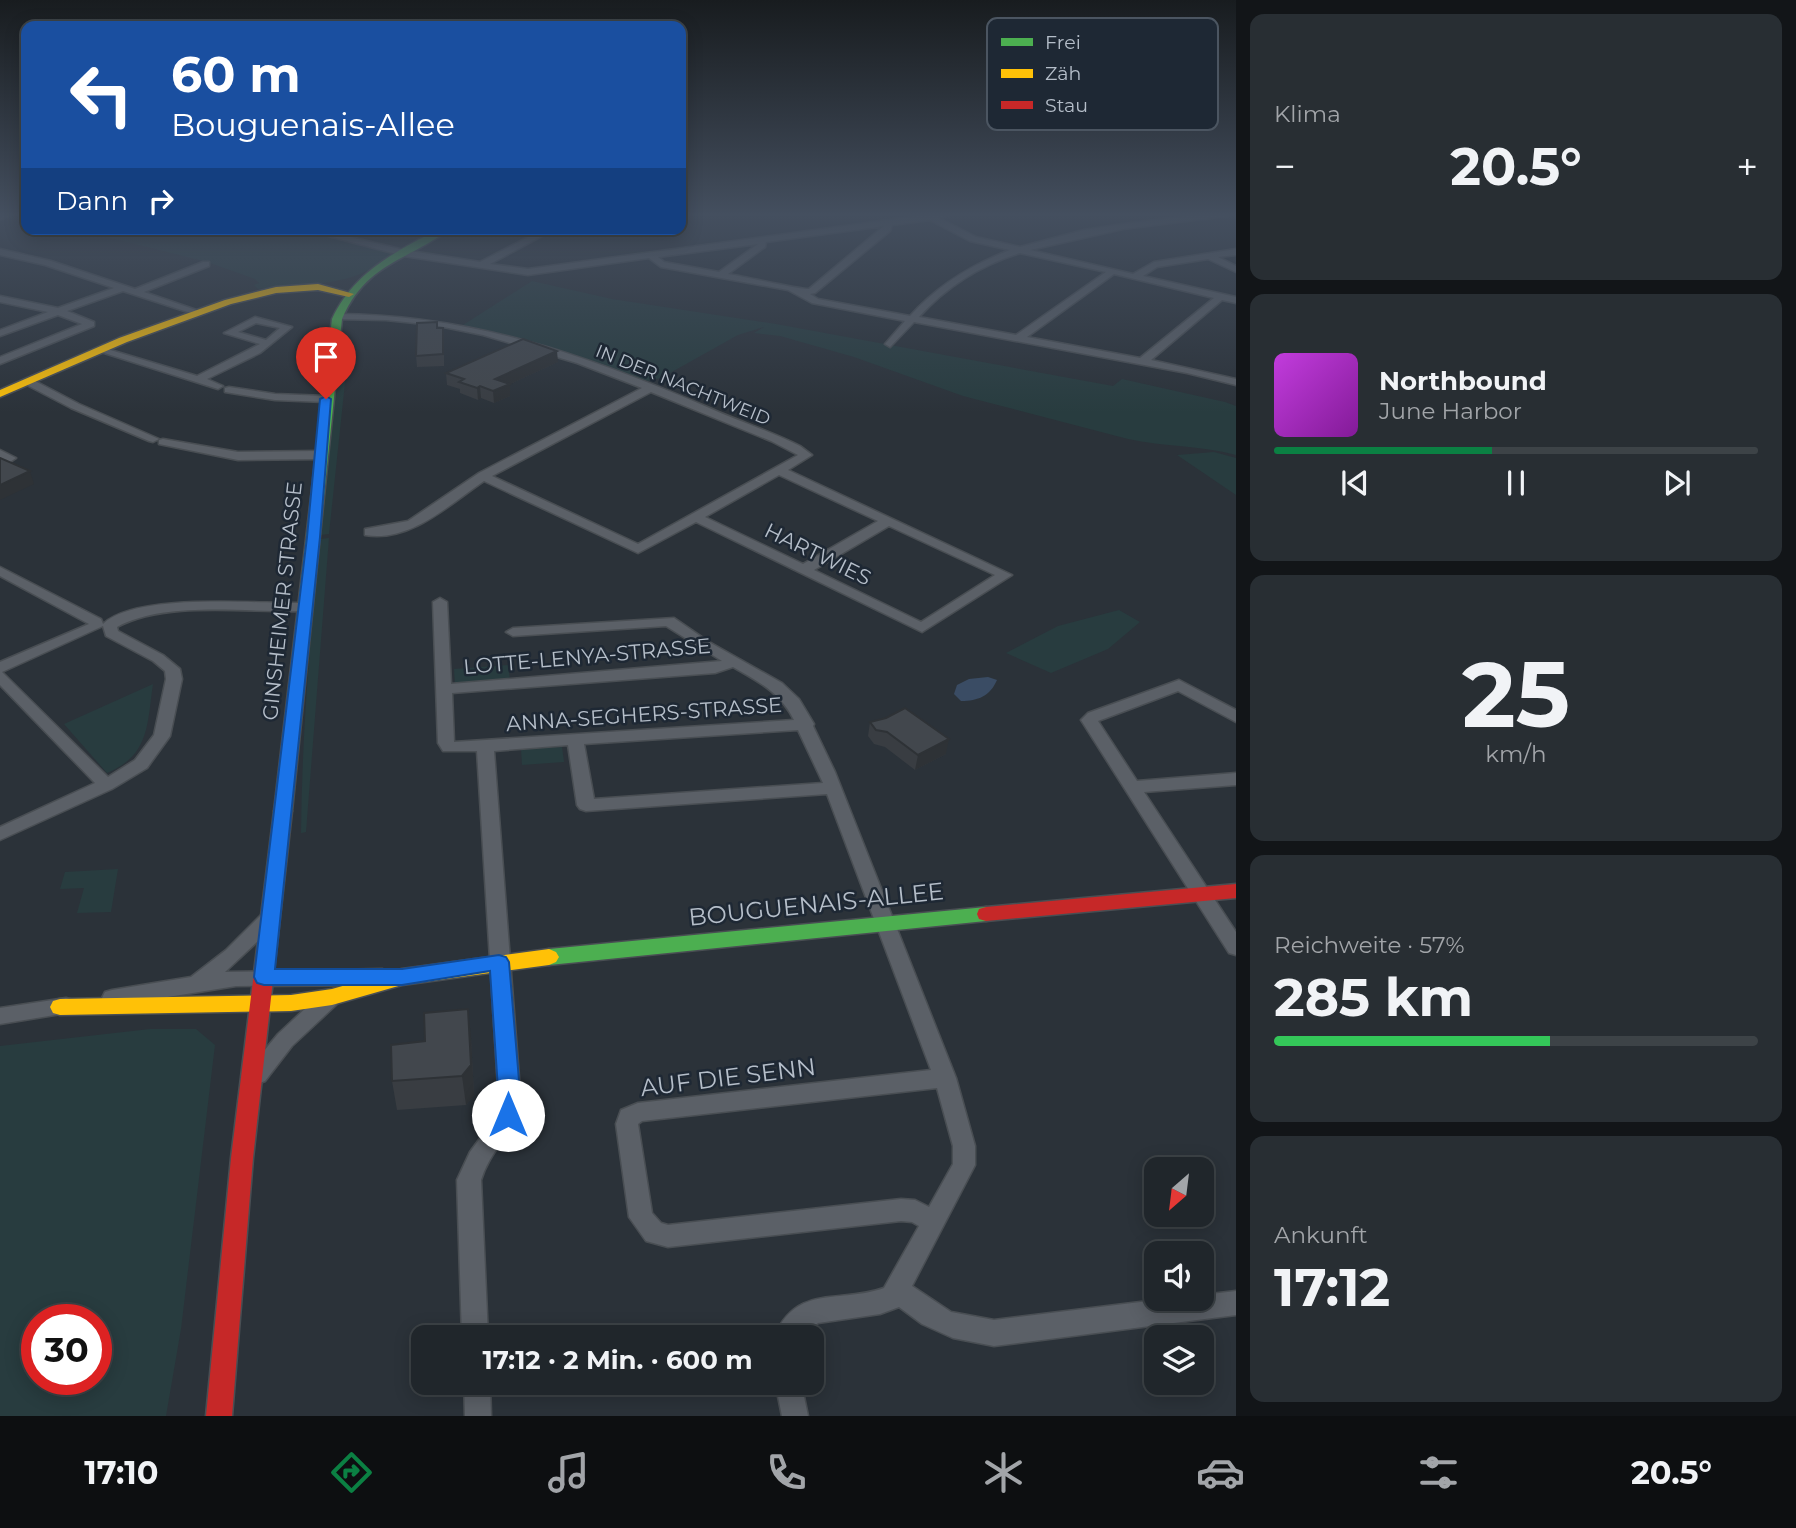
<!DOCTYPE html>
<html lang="de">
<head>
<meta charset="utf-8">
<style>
  body { margin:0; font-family:Montserrat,sans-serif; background:#282e33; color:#f1f3f6; height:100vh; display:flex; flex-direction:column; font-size:26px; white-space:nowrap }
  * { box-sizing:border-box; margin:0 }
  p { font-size:23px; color:#a2a5a9 }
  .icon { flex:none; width:38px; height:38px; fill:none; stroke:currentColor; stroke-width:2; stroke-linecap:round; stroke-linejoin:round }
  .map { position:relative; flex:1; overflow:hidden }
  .details { display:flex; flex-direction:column; gap:14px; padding:14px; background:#121518; width:560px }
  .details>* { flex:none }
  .banner { position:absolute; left:21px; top:21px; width:665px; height:214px; border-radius:14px; box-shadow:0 4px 18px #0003,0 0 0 2px #3d4347; background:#1a4fa0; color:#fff; overflow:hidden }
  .needle { width:46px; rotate:208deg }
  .fabs { position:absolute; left:1144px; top:1157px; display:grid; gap:14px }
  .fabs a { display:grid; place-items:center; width:70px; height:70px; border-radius:14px; background:#20262b; box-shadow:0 4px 18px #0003,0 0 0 2px #3d4347; font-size:35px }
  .speed { position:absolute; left:21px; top:1304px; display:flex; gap:14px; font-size:35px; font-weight:700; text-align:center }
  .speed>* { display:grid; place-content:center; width:91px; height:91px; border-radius:50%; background:#20262b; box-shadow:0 4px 18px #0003,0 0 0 2px #3d4347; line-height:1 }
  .speed .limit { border:10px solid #d22; background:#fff; color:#111 }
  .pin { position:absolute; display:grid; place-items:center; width:60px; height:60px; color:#fff; margin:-72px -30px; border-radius:50% 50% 50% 0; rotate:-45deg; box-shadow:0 0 7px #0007 }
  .pin .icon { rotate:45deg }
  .me { position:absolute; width:77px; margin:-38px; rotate:0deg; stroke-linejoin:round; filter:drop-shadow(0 0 5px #0008) }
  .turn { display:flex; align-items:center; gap:24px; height:147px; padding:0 35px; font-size:32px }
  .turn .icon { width:91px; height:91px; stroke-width:2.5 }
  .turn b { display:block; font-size:49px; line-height:60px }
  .then { display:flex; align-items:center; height:66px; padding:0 35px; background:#0003; gap:14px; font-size:26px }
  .big { font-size:52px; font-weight:700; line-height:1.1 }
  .details .card { flex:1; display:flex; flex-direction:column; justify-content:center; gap:10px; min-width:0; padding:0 24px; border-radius:14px; background:#282e33 }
  .details .dial { align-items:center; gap:0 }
  .dial b { font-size:91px; line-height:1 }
  .song { display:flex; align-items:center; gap:21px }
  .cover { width:84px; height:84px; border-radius:10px; background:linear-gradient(135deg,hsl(290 70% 55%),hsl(290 70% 35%)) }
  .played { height:7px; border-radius:4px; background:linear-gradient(90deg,#0b8043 45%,#3d4347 45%) }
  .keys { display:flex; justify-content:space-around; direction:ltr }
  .heat { display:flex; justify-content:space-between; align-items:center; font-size:38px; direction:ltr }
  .charge { height:10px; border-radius:5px; background:linear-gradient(90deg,#34c759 57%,#3d4347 0) }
  .trip { position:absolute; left:411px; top:1325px; width:413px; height:70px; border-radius:14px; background:#20262b; box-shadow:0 4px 18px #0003,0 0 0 2px #3d4347; font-weight:700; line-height:70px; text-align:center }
  .tabs { display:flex; height:112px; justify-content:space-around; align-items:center; background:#0d0f11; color:#a2a5a9 }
  .tabs .icon { width:49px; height:49px }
  .tabs .active { color:#0b8043 }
  .tabs b { font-size:32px; color:#f1f3f6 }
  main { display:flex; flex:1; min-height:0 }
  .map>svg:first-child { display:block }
  .green { fill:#283c3f; fill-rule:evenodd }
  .water { fill:#3a4c64 }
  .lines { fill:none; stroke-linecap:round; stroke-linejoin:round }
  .street-casing { stroke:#494e53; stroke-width:3 }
  .fast-casing { stroke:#494e53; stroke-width:3 }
  .slow-casing { stroke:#494e53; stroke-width:3 }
  .jam-casing { stroke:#494e53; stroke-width:3 }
  .street { fill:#5b6067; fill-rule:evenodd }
  .fast { fill:#4caf50; fill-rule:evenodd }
  .slow { fill:#ffc107; fill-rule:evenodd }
  .jam { fill:#c62828; fill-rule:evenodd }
  .wall { fill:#393d42 }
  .shaded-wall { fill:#2e3236 }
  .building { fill:#42474d; stroke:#2e3236; stroke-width:2 }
  .route { fill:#1a73e8; stroke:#114b97; stroke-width:2 }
  .labels { text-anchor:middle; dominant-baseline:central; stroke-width:5; stroke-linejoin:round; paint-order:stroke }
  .far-street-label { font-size:18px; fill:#b5bec9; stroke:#1e2834 }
  .street-label { font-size:21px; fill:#b5bec9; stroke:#1e2834 }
  .near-street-label { font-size:24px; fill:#b5bec9; stroke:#1e2834 }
  .key { fill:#1e2834; stroke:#4b5561; stroke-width:2 }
  .key-label { font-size:19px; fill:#b5bec9 }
</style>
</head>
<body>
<main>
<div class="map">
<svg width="1236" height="1416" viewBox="0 0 1236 1416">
  <rect width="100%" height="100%" fill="#2b3239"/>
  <path class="green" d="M75,229H297L392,253C357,289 304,283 258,289L254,285L259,283L255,279L207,262Z
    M532,281L612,299L776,324L1113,386L1122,379L1225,402L1236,406V455C1200,445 1164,447 1128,439L963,396L854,357L780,336L754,333L764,327L738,335L661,378L648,381L516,337L463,325Z
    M340,340L349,345L329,534L320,535Z
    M1214,452L1236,458V495L1177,455Z
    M329,538L306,832L301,833C302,734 310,637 320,539Z
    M1119,610L1140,622L1108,649L1051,673L1006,653L1058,626Z
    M508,665L510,680L455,685L454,669Z
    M153,684C147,724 150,755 107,773L64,724Z
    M562,747L564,762L522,765L521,749Z
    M118,869L111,912L77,913L84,888L60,889L65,872Z
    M150,1029H196L215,1045L181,1329L166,1416H0V1046ZM37,1320H96V1379H37Z"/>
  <path class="water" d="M988,677L997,680C990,696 978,701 961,701L954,694L957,685L969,679Z"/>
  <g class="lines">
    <defs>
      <path id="street" d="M0,215H11L0,220Z
        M925,215H949L939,218L976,237L1020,247L1084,230L1123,224L1196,215H1234L1123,229L1030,250L1133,274L1154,262L1236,249V255L1218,257L1236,266V272L1208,259L1157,267L1143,276L1236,297V303L1222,300L1151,360L1236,379V385L1187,373L914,322L890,347L885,344L905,321L812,303L788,290L661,267L649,258L528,275L404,256L302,229H317L404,250L480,262L544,229H555L490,264L528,269ZM930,220L970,241L1010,250C971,265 938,285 910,316L818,299L810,294L815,293L890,231L892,225ZM884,226L809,289C801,290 742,276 728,274L765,247L766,242ZM758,244L719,272L664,262L658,257ZM1020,253L1106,272L1016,335L919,317C946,287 981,265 1020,253ZM1114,274L1214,298L1140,358L1027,337Z
        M0,249L51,261L135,289L203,262H209V266L144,292L202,312L194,314L123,291L67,311L94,322V326L0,364V357L82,324L58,315L0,336V330L48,312L0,302V296L58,308L114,288L45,265L0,255Z
        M338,314C472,315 586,355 707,407C738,421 770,431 800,446L812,455L788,470L1012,575L922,632L696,522L638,553L484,481C450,504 410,543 365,535V529L408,521L479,473L642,388L577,363L483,335L434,325L386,320L335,319V315ZM651,392L771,441L798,455L638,544L492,476ZM779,475L878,521L803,564L705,517ZM889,526L995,575L921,622L814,570Z
        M255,317L292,327L260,353L207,379L223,386L218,389L98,351L107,349L197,376L260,344L224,333ZM256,323L280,328L266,340L238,332Z
        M25,380H33L79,404L159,439L153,442L149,441L71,408L25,384Z
        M229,387L275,394L326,396L331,399L326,402L275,400L225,392V388Z
        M163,439L238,452L320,451L326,455L320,459L238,460L159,444V440Z
        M0,450L16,458L10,462L0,458Z
        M0,567L101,619L103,624C137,592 257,604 304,603L311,607L304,611C248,613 167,600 117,627L118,631L163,655L180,669L182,679L170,736L147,768L112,789L0,840V827L95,783L0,685V662L89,624L0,576ZM103,626L106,636L153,661L165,671L166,679L154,735L135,760L108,777L2,672Z
        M440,598L447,602L451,684L722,661L666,626L513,636L506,632L513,628L674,618L709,642L782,683L799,699L814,724L813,726L835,772L956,1078L975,1146V1165L912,1286L951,1312L994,1320L1173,1298H1202V1295L1236,1291V1315L994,1346L953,1338L922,1324L899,1307L880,1314L818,1323L801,1337H774C797,1283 840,1304 884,1288L919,1226L912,1222L901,1221L668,1247L646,1241L629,1217L616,1124L621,1110L638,1103L931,1070L827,794L586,811L580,809L577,805L568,745L494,751L521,1104C513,1133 489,1152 481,1180L488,1337H462L457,1180L470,1152L495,1118L499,1104L477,751H443L438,743L433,602ZM733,667C759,682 780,692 794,720L454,742L452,693L715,673ZM798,730L823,783L594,799L584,744ZM937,1088L953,1146V1164L929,1207L915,1200L901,1199L668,1225L661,1223L652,1213L638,1124L642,1121Z
        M1179,680L1236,710V722L1178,691L1098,721L1137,781L1236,773V785L1144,792L1236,932V955L1229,953L1081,720L1088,713Z
        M269,912L276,914L279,919L276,924L225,972L382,969L389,972L392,977L389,982L382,985L236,986L112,1006L105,1004L102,998L105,992L112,990L191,977L226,950L262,914Z
        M330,990L337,992L340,998L337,1004L292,1046L265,1081L257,1084L249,1081L246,1075L249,1069L278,1034L323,992Z
        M66,998L73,1000L76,1006L73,1012L0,1024V1008Z
        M464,1382H490L491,1416H465Z
        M775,1382H801L808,1416H782Z"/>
      <path id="fast" d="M439,229H450C407,261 366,263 342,319L292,811L289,815H277L274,811L332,319C353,273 396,251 439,229Z
        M986,907L993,909L995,914L993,919L986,921L549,965L542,962L539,957L542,952L549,949Z"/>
      <path id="slow" d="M318,284L354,294L349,297L318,290L276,293L231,304L127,342L0,397V390L119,338L225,300L276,287Z
        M549,949L556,952L559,957L556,962L549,965L402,985L332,1005L291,1011L60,1015L53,1013L50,1007L53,1001L60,999L291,995L332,989L402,969Z"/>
      <path id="jam" d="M283,805L289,807L292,811L253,1158L232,1416H206L231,1158L274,811L277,807Z
        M1236,884V898L986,921L979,919L977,914L979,909L986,907Z"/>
    </defs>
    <use href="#street" class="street-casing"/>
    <use href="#fast" class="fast-casing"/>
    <use href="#slow" class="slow-casing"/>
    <use href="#jam" class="jam-casing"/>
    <use href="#street" class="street"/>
    <use href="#fast" class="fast"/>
    <use href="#slow" class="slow"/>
    <use href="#jam" class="jam"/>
  </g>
  <path class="wall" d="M347,229H379L369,234Z
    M437,328L444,339V366L417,367L416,356Z
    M558,362L510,384V396L494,403L481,398L478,400L460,393V389L447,385L446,373Z
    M870,722L946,754L915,770L885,747L874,744L868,736Z
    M471,1038L474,1095L466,1105L397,1110L392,1081Z"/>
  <path class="shaded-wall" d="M368,229H379L369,234Z
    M557,351L558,362L510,384V396L494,403L493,391L495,379Z
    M480,386L481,398L478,400L477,388Z
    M30,471L34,484L0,500V485Z
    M949,739L946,754L915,770L918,755Z
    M468,1009L471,1038L474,1095L466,1105L462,1076Z"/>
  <path class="building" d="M437,322V328H443V354L416,356L417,323Z
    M523,339L557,351L495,379L510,384L493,391L480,386L477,388L459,382L464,379L446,373Z
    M0,458L30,471L0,485Z
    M905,708L949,739L918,755L887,732L876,730L870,722L886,718Z
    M468,1009L471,1065L462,1076L392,1081L391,1045L425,1041L424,1013Z"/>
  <linearGradient id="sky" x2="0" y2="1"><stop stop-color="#181c1f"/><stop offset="0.52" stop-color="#444f5f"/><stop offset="1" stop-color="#444f5f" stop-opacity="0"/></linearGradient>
  <rect width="1236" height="413" fill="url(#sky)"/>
  <path class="route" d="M326,396L331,399L320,537L275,969H402L499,955L506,957L509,962L521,1104L516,1122L508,1125L500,1122L497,1115L499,1104L490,971L402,985H264L257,983L254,977L307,537L320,399Z"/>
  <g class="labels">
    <g class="far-street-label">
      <text transform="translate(683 385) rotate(22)">IN DER NACHTWEID</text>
    </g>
    <g class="street-label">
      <text transform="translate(818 554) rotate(26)">HARTWIES</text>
      <text transform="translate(282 601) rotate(-84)">GINSHEIMER STRASSE</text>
      <text transform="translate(587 656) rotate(-5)">LOTTE-LENYA-STRASSE</text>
      <text transform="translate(644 714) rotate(-4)">ANNA-SEGHERS-STRASSE</text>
    </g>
    <g class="near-street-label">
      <text transform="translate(816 904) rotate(-6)">BOUGUENAIS-ALLEE</text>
      <text transform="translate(728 1077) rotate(-7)">AUF DIE SENN</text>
    </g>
  </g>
  <rect x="987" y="18" width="231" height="112" rx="10" class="key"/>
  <rect x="1001" y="38" width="32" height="8" fill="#4caf50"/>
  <rect x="1001" y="69" width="32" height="9" fill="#ffc107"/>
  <rect x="1001" y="101" width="32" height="8" fill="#c62828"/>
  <g class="key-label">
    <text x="1045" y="49">Frei</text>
    <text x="1045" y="80">Zäh</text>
    <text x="1045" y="112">Stau</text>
  </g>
</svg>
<div class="fabs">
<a><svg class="needle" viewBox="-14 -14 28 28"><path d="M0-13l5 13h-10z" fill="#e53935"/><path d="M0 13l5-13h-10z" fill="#a2a5a9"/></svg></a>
<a><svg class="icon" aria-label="sound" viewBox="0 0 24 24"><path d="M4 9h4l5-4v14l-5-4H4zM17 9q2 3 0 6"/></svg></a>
<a><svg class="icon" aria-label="layers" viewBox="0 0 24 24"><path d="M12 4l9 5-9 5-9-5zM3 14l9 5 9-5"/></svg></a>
</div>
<div class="speed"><div class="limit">30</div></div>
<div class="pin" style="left:326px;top:399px;background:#d93025"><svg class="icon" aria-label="arrive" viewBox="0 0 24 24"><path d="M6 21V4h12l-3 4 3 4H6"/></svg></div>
<svg class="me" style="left:508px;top:1115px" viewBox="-20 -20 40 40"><circle r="19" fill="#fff"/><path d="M0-13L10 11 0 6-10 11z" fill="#1a73e8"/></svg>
<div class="trip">17:12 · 2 Min. · 600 m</div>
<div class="banner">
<div class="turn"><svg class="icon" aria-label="left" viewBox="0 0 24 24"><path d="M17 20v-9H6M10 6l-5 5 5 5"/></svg><div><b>60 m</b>Bouguenais-Allee</div></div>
<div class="then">Dann<svg class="icon" aria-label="right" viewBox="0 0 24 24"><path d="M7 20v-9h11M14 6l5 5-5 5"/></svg></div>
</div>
</div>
<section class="details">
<div class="card"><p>Klima</p>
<div class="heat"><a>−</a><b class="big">20.5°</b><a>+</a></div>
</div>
<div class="card">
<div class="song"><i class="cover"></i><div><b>Northbound</b><p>June Harbor</p></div></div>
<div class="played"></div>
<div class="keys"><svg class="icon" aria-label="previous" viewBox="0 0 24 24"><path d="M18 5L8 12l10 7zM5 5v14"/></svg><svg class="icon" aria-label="pause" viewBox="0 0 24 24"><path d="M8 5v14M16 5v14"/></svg><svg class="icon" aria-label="next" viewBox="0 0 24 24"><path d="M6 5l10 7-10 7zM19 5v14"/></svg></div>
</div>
<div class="card dial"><b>25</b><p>km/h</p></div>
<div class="card"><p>Reichweite · 57%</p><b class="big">285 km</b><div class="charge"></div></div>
<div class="card"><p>Ankunft</p><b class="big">17:12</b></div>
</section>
</main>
<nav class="tabs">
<b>17:10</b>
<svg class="icon active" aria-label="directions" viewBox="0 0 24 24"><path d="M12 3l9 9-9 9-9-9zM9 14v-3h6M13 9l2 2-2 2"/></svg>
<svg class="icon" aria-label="music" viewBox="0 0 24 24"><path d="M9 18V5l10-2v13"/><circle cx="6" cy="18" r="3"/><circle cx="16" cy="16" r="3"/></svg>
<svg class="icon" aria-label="phone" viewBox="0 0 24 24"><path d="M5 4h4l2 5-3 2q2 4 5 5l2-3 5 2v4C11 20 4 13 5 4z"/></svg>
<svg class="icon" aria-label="climate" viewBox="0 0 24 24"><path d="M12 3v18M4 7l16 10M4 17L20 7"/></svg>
<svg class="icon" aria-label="car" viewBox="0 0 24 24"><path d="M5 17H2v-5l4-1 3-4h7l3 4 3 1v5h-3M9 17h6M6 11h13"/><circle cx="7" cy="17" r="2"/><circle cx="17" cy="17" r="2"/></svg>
<svg class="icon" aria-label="filters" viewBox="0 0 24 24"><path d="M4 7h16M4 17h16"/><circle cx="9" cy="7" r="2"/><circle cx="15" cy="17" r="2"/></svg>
<b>20.5°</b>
</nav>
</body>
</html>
